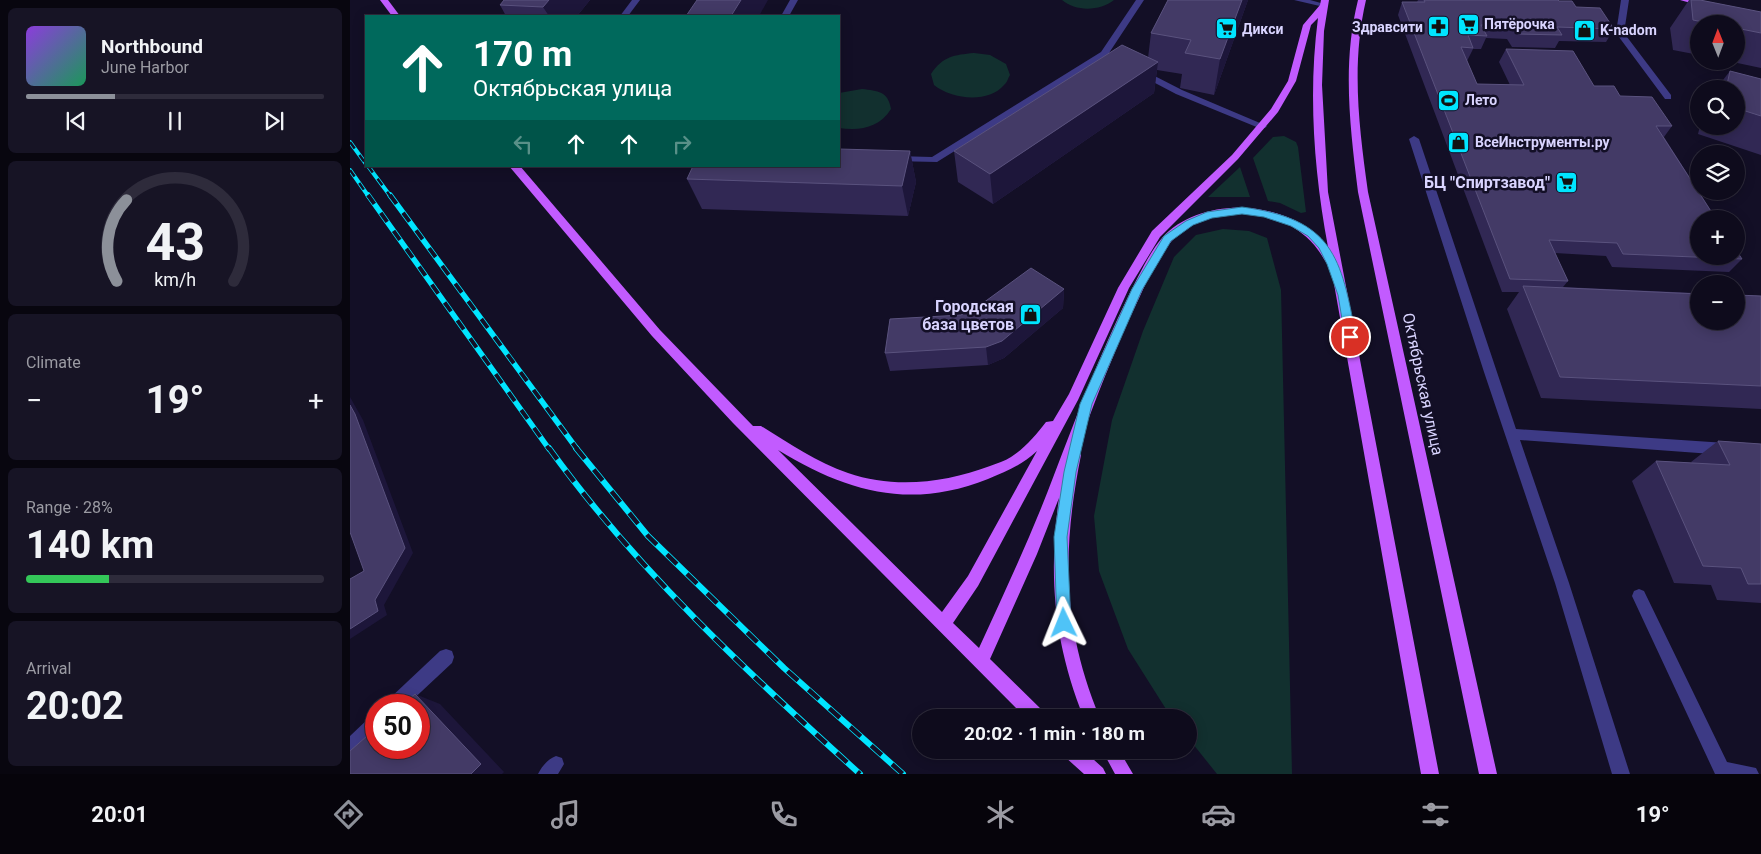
<!DOCTYPE html>
<html lang="en">
<head>
<meta charset="utf-8">
<style>
  body { margin:0; font-family:Roboto,sans-serif; background:#171425; color:#f1f3f6; height:100vh; display:flex; flex-direction:column; font-size:19px; white-space:nowrap }
  * { box-sizing:border-box; margin:0 }
  p { font-size:16px; color:#9b9ba3 }
  .icon { flex:none; width:28px; height:28px; fill:none; stroke:currentColor; stroke-width:2; stroke-linecap:round; stroke-linejoin:round }
  .map { position:relative; flex:1; overflow:hidden }
  .panel { display:flex; flex-direction:column; gap:8px; padding:8px; background:#08060f; width:350px }
  .panel>* { flex:none }
  .top-card { position:absolute; left:15px; top:15px; width:475px; height:152px; border-radius:0px; box-shadow:0 2px 12px #0003,0 0 0 1px #2e2b3b; background:#00695c; color:#fff; overflow:hidden }
  .needle { width:32px; rotate:359deg }
  .fabs { position:absolute; left:1340px; top:15px; display:grid; gap:10px }
  .fabs a { display:grid; place-items:center; width:55px; height:55px; border-radius:50%; background:#0e0b1c; box-shadow:0 2px 12px #0003,0 0 0 1px #2e2b3b; font-size:25px }
  .speed { position:absolute; left:15px; top:694px; display:flex; gap:10px; font-size:25px; font-weight:700; text-align:center }
  .speed>* { display:grid; place-content:center; width:65px; height:65px; border-radius:50%; background:#0e0b1c; box-shadow:0 2px 12px #0003,0 0 0 1px #2e2b3b; line-height:1 }
  .speed .limit { border:8px solid #d22; background:#fff; color:#111 }
  .pin { position:absolute; display:grid; place-items:center; width:42px; height:42px; color:#fff; margin:-21px; border:2px solid #fff; border-radius:50%; box-shadow:0 1px 5px #0007 }
  .me { position:absolute; width:55px; margin:-28px; rotate:358deg; stroke-linejoin:round; filter:drop-shadow(0 0 4px #0008) }
  .turn { display:flex; align-items:center; gap:18px; height:105px; padding:0 25px; font-size:22px }
  .turn .icon { width:65px; height:65px; stroke-width:2.5 }
  .turn b { display:block; font-size:35px; line-height:42px }
  .lanes { display:flex; align-items:center; height:48px; padding:0 25px; background:#0003; justify-content:center; gap:25px; direction:ltr }
  .lanes .off { opacity:.35 }
  .big { font-size:38px; font-weight:700; line-height:1.1 }
  .panel .widget { flex:1; display:flex; flex-direction:column; justify-content:center; gap:8px; min-width:0; padding:0 18px; border-radius:8px; background:#171425 }
  .panel .dial { align-items:center; gap:0 }
  .dial svg { height:130px; overflow:visible; fill:none; stroke:#2e2b3b; stroke-width:7; stroke-linecap:round; text-anchor:middle }
  .dial text { fill:#f1f3f6; stroke:none }
  .song { display:flex; align-items:center; gap:15px }
  .cover { width:60px; height:60px; border-radius:8px; background:linear-gradient(135deg,hsl(270 70% 55%),hsl(150 70% 35%)) }
  .played { height:5px; border-radius:2px; background:linear-gradient(90deg,#8c9099 30%,#2e2b3b 30%) }
  .keys { display:flex; justify-content:space-around; direction:ltr }
  .heat { display:flex; justify-content:space-between; align-items:center; font-size:28px; direction:ltr }
  .charge { height:8px; border-radius:4px; background:linear-gradient(90deg,#34c759 28%,#2e2b3b 0) }
  .trip { position:absolute; left:562px; top:709px; width:285px; height:50px; border-radius:25px; background:#0e0b1c; box-shadow:0 2px 12px #0003,0 0 0 1px #2e2b3b; font-weight:700; line-height:50px; text-align:center }
  .tabs { display:flex; height:80px; justify-content:space-around; align-items:center; background:#06040b; color:#9b9ba3 }
  .tabs .icon { width:35px; height:35px }
  .tabs .current { color:#8c9099 }
  .tabs b { font-size:22px; color:#f1f3f6 }
  main { display:flex; flex:1; min-height:0 }
  .map>svg:first-child { display:block }
  .green { fill:#12302f }
  .lines { fill:none; stroke-linecap:round; stroke-linejoin:round }
  .minor { fill:#3d3a85; fill-rule:evenodd }
  .major { fill:#c25bff; fill-rule:evenodd }
  .rail-far2-casing { stroke:#00e5ff; stroke-width:4 }
  .rail-far1-casing { stroke:#00e5ff; stroke-width:5.5 }
  .rail-casing { stroke:#00e5ff; stroke-width:6 }
  .rail-far2 { stroke:#130f26; stroke-width:2.5; stroke-dasharray:8; stroke-linecap:butt }
  .rail-far1 { stroke:#130f26; stroke-width:4; stroke-dasharray:11; stroke-linecap:butt }
  .rail { stroke:#130f26; stroke-width:4.5; stroke-dasharray:14; stroke-linecap:butt }
  .wall { fill:#312854 }
  .shaded-wall { fill:#1d163a }
  .building { fill:#433a66; stroke:#5a527e }
  .route { fill:#4fc3f7; stroke:#337fa1 }
  .labels { text-anchor:middle; dominant-baseline:central; stroke-width:5; stroke-linejoin:round; paint-order:stroke }
  .far-poi-label { font-size:14px; font-weight:bold; fill:#d9d4ff; stroke:#130f26; text-anchor:start }
  .poi-label { font-size:16px; font-weight:bold; fill:#d9d4ff; stroke:#130f26; text-anchor:end }
  .street-label { font-size:16px; fill:#d9d4ff; stroke:#130f26 }
</style>
</head>
<body>
<main>
<section class="panel">
<div class="widget">
<div class="song"><i class="cover"></i><div><b>Northbound</b><p>June Harbor</p></div></div>
<div class="played"></div>
<div class="keys"><svg class="icon" aria-label="previous" viewBox="0 0 24 24"><path d="M18 5L8 12l10 7zM5 5v14"/></svg><svg class="icon" aria-label="pause" viewBox="0 0 24 24"><path d="M8 5v14M16 5v14"/></svg><svg class="icon" aria-label="next" viewBox="0 0 24 24"><path d="M6 5l10 7-10 7zM19 5v14"/></svg></div>
</div>
<div class="widget dial"><svg viewBox="0 0 100 80">
<path d="M14 69A42 42 0 1 1 86 69"/>
<path d="M14 69A42 42 0 0 1 20 19" stroke="#8c9099"/>
<text x="50" y="56" font-size="32" font-weight="700">43</text>
<text x="50" y="72" font-size="11">km/h</text>
</svg></div>
<div class="widget"><p>Climate</p>
<div class="heat"><a>−</a><b class="big">19°</b><a>+</a></div>
</div>
<div class="widget"><p>Range · 28%</p><b class="big">140 km</b><div class="charge"></div></div>
<div class="widget"><p>Arrival</p><b class="big">20:02</b></div>
</section>
<div class="map">
<svg width="1411" height="774" viewBox="0 0 1411 774">
  <rect width="100%" height="100%" fill="#130f26"/>
  <path class="green" d="M712,0H764C750,11 726,12 712,0Z
    M624,53L640,55L656,64L660,75C658,78 657,83 654,85C638,104 601,99 584,85L581,74C593,56 604,55 624,53Z
    M512,89C528,91 538,91 541,109C529,128 510,131 489,128V93Z
    M934,136L946,142L948,147L956,212L951,213L930,203L918,201L903,158L923,137Z
    M890,167L900,197H858Z
    M873,229L899,231L917,238L931,290L942,774H867L839,739V718L821,717L778,649L749,571L744,516L762,420L793,331L824,257L846,235Z"/>
  <g class="lines">
    <path class="minor" d="M282,0H290L278,16H270Z
      M440,0H448L439,16H431Z
      M786,0H794L759,53L763,54V58L755,57L587,162L542,161V157L545,156L582,157L751,52Z
      M944,0H960L978,5L974,7Z
      M1271,0H1279L1274,33L1321,95V99H1315L1266,33Z
      M791,69L832,90L917,126L915,128H909L826,94L788,74V70Z
      M1064,136L1069,139L1166,429L1376,443L1381,445L1383,449L1381,453L1376,455L1170,440L1219,583L1280,774H1262L1205,583L1134,372L1059,139Z
      M1289,589L1294,591L1377,762L1406,768L1409,774H1365L1282,596L1284,591Z
      M96,649L102,651L104,657L102,663L57,705H37L39,699L90,651Z
      M26,715V734L6,754L0,756V736L20,717Z
      M206,756L212,758L214,764L208,774H188C192,766 198,759 206,756Z"/>
    <path class="major" d="M30,0H38L50,16H42Z
      M971,0H979L974,31L972,85L978,192L1089,774H1071L981,267C976,264 972,255 968,250C959,237 946,228 933,222C897,207 846,213 820,243C807,257 798,279 790,296C766,346 746,398 727,450L731,455C712,550 712,627 750,718H734C704,644 698,576 709,498L687,554L640,659L694,712L696,718H676L383,423L302,336L159,166H170L310,330L403,426H411C439,443 467,463 498,473C544,489 595,483 640,466C647,463 655,461 661,457C675,448 686,435 696,422L703,421L719,394L768,288L802,231L882,155L921,109L938,81L953,25L970,5ZM968,18C958,94 964,171 978,247C943,200 852,193 812,238C799,253 787,279 778,297C750,354 727,415 704,475C682,534 655,591 629,648L603,623L628,586L728,400L779,288L810,237L888,159L928,112L946,81L961,25ZM428,450C497,492 560,510 638,479C657,471 672,465 687,451L618,576L592,612Z
      M1008,0H1016C1001,65 1009,127 1018,192L1147,774H1129L1008,192C1000,127 992,64 1008,0Z
      M1330,0H1344L1359,5L1355,7Z
      M712,750H733L753,768L756,774H734L714,756Z
      M752,750H769L783,774H765Z"/>
    <defs>
      <path id="rail-far2" d="M0,142L16,164
        M18,166L41,197
        M0,170L19,197"/>
      <path id="rail-far1" d="M18,195L199,449
        M40,195L227,449"/>
      <path id="rail" d="M199,448C287,570 398,673 510,774
        M226,448L298,536L434,668L553,774"/>
    </defs>
    <use href="#rail-far2" class="rail-far2-casing"/>
    <use href="#rail-far1" class="rail-far1-casing"/>
    <use href="#rail" class="rail-casing"/>
    <use href="#rail-far2" class="rail-far2"/>
    <use href="#rail-far1" class="rail-far1"/>
    <use href="#rail" class="rail"/>
  </g>
  <path class="wall" d="M240,0L227,16H156L150,5Z
    M818,0H898L864,95L830,88L832,74L807,70L804,93L643,204L608,182L604,151L798,58L801,33Z
    M1068,0H1208L1209,1L1226,7L1264,29L1256,42L1209,41L1205,48L1162,47L1157,39L1136,38L1131,49H1123L1117,61L1127,84L1160,85L1149,62L1156,49L1244,86L1270,96L1322,126L1314,137L1392,259L1379,272L1262,267L1256,256L1205,253L1218,281L1213,287L1411,296V409L1191,398L1157,309L1169,292H1152L1048,15L1052,2H1067Z
    M1339,0H1350L1411,12V68L1378,61H1386V24H1349V55L1323,50L1320,28Z
    M1380,71L1411,79V155L1348,134L1350,126H1386V89H1366Z
    M560,151L566,182L558,216L352,209L337,179Z
    M714,289L713,308L654,358L638,365L540,371L535,353L611,315Z
    M1368,441L1411,444V603L1367,600L1361,585L1324,583L1282,481L1306,461L1342,463L1341,462Z"/>
  <path class="shaded-wall" d="M199,0H240L227,16H199L193,7Z
    M391,0H418L409,16H381Z
    M892,0H898L864,95L870,59Z
    M808,62L804,93L643,204L640,174Z
    M560,151L566,182L558,216L552,186Z
    M714,289L713,308L654,358L638,365L636,347Z
    M0,397L13,420L63,553L34,605L37,615L0,639V629L25,600L0,405Z
    M65,694L90,704L154,772L152,774H121Z"/>
  <path class="building" d="M154,0H199L193,7L150,5Z
    M347,0H391L381,16H336Z
    M818,0H892L870,59L835,53L841,40L801,33Z
    M1074,0H1208L1209,1H1222L1226,7L1250,8L1264,29L1207,27L1212,35L1168,34L1164,26L1131,25L1137,36L1118,35L1123,48L1111,47L1127,84L1174,85L1156,49L1223,51L1244,86H1264L1270,96L1302,97L1322,126H1306L1366,219H1349V256H1386V250L1392,259L1273,254L1267,243L1199,240L1218,281L1160,279L1052,2H1075Z
    M1341,0H1350L1411,12V33L1386,28V24H1363L1343,20Z
    M772,45L808,62L640,174L604,151Z
    M1380,71L1411,79V116L1386,108V89H1376Z
    M489,149L560,151L552,186L337,179L343,166H489Z
    M681,268L714,289L652,341L636,347L535,353L540,319L611,315L633,303Z
    M1173,286L1349,294V321H1386V295L1411,296V386L1210,377Z
    M0,405L5,414L55,548L25,600L28,611L0,629V579L14,571L0,532Z
    M1368,441L1411,444V584H1398L1391,568L1353,566L1306,461L1380,465Z
    M65,694L131,764L121,774H0V751L26,728V748H69V705H52Z"/>
  <path class="route" d="M892,207C983,219 991,256 1006,337L1000,341L995,337L988,295L977,264L969,248L958,236L941,226L914,217L892,214L862,218L843,225L821,241L792,290L742,404L726,472L717,537L721,623L719,628L714,630L709,628L707,623L704,537L714,472L730,404L782,289L814,236L836,221L857,212Z"/>
  <defs>
    <symbol id="supermarket-square" viewBox="-11 -11 22 22"><rect x="-9" y="-9" width="18" height="18" rx="4" fill="#00e5ff" stroke="#130f26"/><path d="M-6-5.5h2.5l.6 2H6L4.5 2H-2.5L-4.4-4H-6ZM-1.5 3.2a1.3 1.3 0 1 0 .1 0ZM3 3.2a1.3 1.3 0 1 0 .1 0Z" fill="#111"/></symbol>
    <symbol id="pharmacy-square" viewBox="-11 -11 22 22"><rect x="-9" y="-9" width="18" height="18" rx="4" fill="#00e5ff" stroke="#130f26"/><path d="M-2-6h4v4h4v4h-4v4h-4v-4h-4v-4h4Z" fill="#111"/></symbol>
    <symbol id="shop-square" viewBox="-11 -11 22 22"><rect x="-9" y="-9" width="18" height="18" rx="4" fill="#00e5ff" stroke="#130f26"/><path d="M-5-2.5h2.3a2.7 3.5 0 0 1 5.4 0H5L5.5 6h-11ZM-1.5-2.5h3a1.5 2.3 0 0 0-3 0Z" fill="#111"/></symbol>
    <symbol id="stadium-square" viewBox="-11 -11 22 22"><rect x="-9" y="-9" width="18" height="18" rx="4" fill="#00e5ff" stroke="#130f26"/><path d="M0-5a6.5 5 0 1 0 0 10a6.5 5 0 1 0 0-10ZM-3.5-1.8h7v3.6h-7Z" fill="#111"/></symbol>
  </defs>
  <g fill-rule="evenodd">
    <use href="#supermarket-square" x="1106" y="12" width="25" height="25"/>
    <use href="#pharmacy-square" x="1076" y="14" width="25" height="25"/>
    <use href="#supermarket-square" x="864" y="16" width="25" height="25"/>
    <use href="#shop-square" x="1222" y="18" width="25" height="25"/>
    <use href="#stadium-square" x="1086" y="88" width="25" height="25"/>
    <use href="#shop-square" x="1096" y="130" width="25" height="25"/>
    <use href="#supermarket-square" x="1204" y="170" width="25" height="25"/>
    <use href="#shop-square" x="668" y="302" width="25" height="25"/>
  </g>
  <g class="labels">
    <g class="far-poi-label">
      <text x="1134" y="24">Пятёрочка</text>
      <text x="1073" y="27" text-anchor="end">Здравсити</text>
      <text x="892" y="29">Дикси</text>
      <text x="1250" y="30">K-nadom</text>
      <text x="1115" y="100">Лето</text>
      <text x="1125" y="142">ВсеИнструменты.ру</text>
    </g>
    <g class="poi-label">
      <text x="1200" y="182">БЦ "Спиртзавод"</text>
      <text x="664" y="306">Городская<tspan x="664" dy="18">база цветов</tspan></text>
    </g>
    <g class="street-label">
      <text transform="translate(1073 384) rotate(78)">Октябрьская улица</text>
    </g>
  </g>
</svg>
<div class="fabs">
<a><svg class="needle" viewBox="-14 -14 28 28"><path d="M0-13l5 13h-10z" fill="#e53935"/><path d="M0 13l5-13h-10z" fill="#9b9ba3"/></svg></a>
<a><svg class="icon" aria-label="search" viewBox="0 0 24 24"><circle cx="10" cy="10" r="6"/><path d="M15 15l6 6"/></svg></a>
<a><svg class="icon" aria-label="layers" viewBox="0 0 24 24"><path d="M12 4l9 5-9 5-9-5zM3 14l9 5 9-5"/></svg></a>
<a>+</a>
<a>−</a>
</div>
<div class="speed"><div class="limit">50</div></div>
<div class="pin" style="left:1000px;top:337px;background:#d93025"><svg class="icon" aria-label="arrive" viewBox="0 0 24 24"><path d="M6 21V4h12l-3 4 3 4H6"/></svg></div>
<svg class="me" style="left:714px;top:623px" viewBox="-20 -20 40 40"><path d="M0-17L14 15 0 8-14 15z" fill="#4fc3f7" stroke="#fff" stroke-width="4"/></svg>
<div class="trip">20:02 · 1 min · 180 m</div>
<div class="top-card">
<div class="turn"><svg class="icon" aria-label="ahead" viewBox="0 0 24 24"><path d="M12 20V5M6 11l6-6 6 6"/></svg><div><b>170 m</b>Октябрьская улица</div></div>
<div class="lanes"><svg class="icon off" aria-label="left" viewBox="0 0 24 24"><path d="M17 20v-9H6M10 6l-5 5 5 5"/></svg><svg class="icon" aria-label="ahead" viewBox="0 0 24 24"><path d="M12 20V5M6 11l6-6 6 6"/></svg><svg class="icon" aria-label="ahead" viewBox="0 0 24 24"><path d="M12 20V5M6 11l6-6 6 6"/></svg><svg class="icon off" aria-label="right" viewBox="0 0 24 24"><path d="M7 20v-9h11M14 6l5 5-5 5"/></svg></div>
</div>
</div>
</main>
<nav class="tabs">
<b>20:01</b>
<svg class="icon current" aria-label="directions" viewBox="0 0 24 24"><path d="M12 3l9 9-9 9-9-9zM9 14v-3h6M13 9l2 2-2 2"/></svg>
<svg class="icon" aria-label="music" viewBox="0 0 24 24"><path d="M9 18V5l10-2v13"/><circle cx="6" cy="18" r="3"/><circle cx="16" cy="16" r="3"/></svg>
<svg class="icon" aria-label="phone" viewBox="0 0 24 24"><path d="M5 4h4l2 5-3 2q2 4 5 5l2-3 5 2v4C11 20 4 13 5 4z"/></svg>
<svg class="icon" aria-label="climate" viewBox="0 0 24 24"><path d="M12 3v18M4 7l16 10M4 17L20 7"/></svg>
<svg class="icon" aria-label="car" viewBox="0 0 24 24"><path d="M5 17H2v-5l4-1 3-4h7l3 4 3 1v5h-3M9 17h6M6 11h13"/><circle cx="7" cy="17" r="2"/><circle cx="17" cy="17" r="2"/></svg>
<svg class="icon" aria-label="filters" viewBox="0 0 24 24"><path d="M4 7h16M4 17h16"/><circle cx="9" cy="7" r="2"/><circle cx="15" cy="17" r="2"/></svg>
<b>19°</b>
</nav>
</body>
</html>
